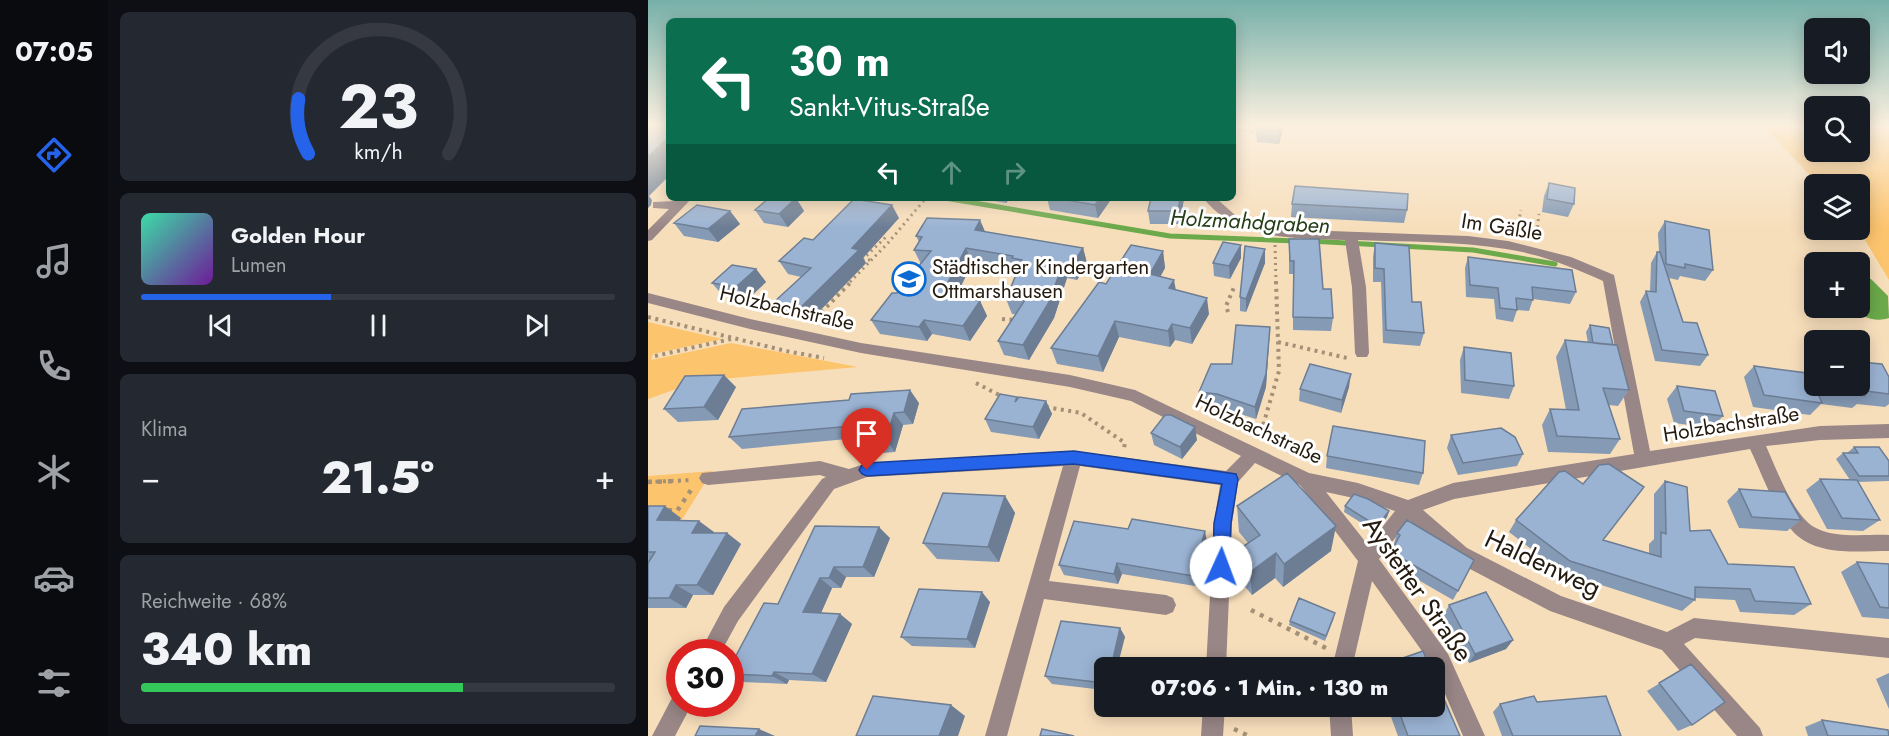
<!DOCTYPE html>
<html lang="de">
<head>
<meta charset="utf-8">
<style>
  body { margin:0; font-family:Jost,sans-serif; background:#242831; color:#f1f3f6; height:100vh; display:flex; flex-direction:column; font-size:22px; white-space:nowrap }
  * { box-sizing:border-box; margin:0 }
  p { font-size:20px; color:#9ea1a6 }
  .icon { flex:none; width:33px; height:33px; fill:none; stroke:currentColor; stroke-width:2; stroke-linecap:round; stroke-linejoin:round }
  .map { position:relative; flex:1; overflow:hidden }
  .details { display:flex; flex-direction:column; gap:12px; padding:12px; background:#0d0f14; width:540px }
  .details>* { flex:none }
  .hud { position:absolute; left:18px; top:18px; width:570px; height:183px; border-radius:9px; box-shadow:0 3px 15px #0003; background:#0b6e4f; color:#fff; overflow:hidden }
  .controls { position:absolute; left:1156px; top:18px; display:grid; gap:12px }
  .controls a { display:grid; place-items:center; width:66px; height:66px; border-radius:9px; background:#171b24; box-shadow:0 3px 15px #0003; font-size:30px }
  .speed { position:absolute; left:18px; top:639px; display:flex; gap:12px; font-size:30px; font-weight:700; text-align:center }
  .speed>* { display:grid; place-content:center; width:78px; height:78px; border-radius:50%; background:#171b24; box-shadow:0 3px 15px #0003; line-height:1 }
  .speed .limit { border:9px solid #d22; background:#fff; color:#111 }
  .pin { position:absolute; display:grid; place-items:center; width:51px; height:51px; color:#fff; margin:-62px -26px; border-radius:50% 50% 50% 0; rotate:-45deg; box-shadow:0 0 6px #0007 }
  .pin .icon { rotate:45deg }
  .me { position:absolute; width:66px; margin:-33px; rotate:2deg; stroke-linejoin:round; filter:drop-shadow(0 0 4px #0008) }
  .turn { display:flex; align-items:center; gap:21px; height:126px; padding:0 24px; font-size:27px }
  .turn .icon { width:78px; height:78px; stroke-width:2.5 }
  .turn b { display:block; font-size:42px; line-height:51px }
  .lanes { display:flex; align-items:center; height:57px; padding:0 24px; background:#0003; justify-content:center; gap:30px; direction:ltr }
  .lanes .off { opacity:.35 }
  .big { font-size:45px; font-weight:800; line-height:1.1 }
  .details .tile { flex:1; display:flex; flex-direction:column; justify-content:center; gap:9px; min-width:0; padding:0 21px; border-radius:9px; background:#242831 }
  .details .dial { align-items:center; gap:0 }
  .dial svg { height:156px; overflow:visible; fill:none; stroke:#363941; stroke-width:7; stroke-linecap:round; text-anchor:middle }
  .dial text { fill:#f1f3f6; stroke:none }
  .song { display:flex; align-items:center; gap:18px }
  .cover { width:72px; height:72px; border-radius:9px; background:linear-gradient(135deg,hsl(160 70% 55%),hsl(280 70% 35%)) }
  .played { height:6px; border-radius:3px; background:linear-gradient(90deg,#2563eb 40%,#363941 40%) }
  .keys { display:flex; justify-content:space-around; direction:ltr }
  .heat { display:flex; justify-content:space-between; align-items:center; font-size:33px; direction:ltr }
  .charge { height:9px; border-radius:4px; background:linear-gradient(90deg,#34c759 68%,#363941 0) }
  .trip { position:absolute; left:446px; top:657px; width:351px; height:60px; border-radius:9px; background:#171b24; box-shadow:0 3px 15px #0003; font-weight:800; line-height:60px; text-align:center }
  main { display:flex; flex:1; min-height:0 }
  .menu { display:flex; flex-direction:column; width:108px; justify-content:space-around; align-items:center; background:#090b0e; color:#9ea1a6 }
  .menu .icon { width:42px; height:42px }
  .menu .selected { color:#2563eb }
  .menu b { font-size:27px; color:#f1f3f6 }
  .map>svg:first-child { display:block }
  .green { fill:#fdc46e }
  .water { fill:#6ba94a }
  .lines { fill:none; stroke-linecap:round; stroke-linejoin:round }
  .stream { stroke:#6ba94a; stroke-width:5 }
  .path-far2 { stroke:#a39076; stroke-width:3; stroke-dasharray:2 4; stroke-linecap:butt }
  .path-far1 { stroke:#a39076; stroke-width:4; stroke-dasharray:3 4.5; stroke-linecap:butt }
  .path { stroke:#a39076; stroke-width:4.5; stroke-dasharray:4 6; stroke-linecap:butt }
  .minor { fill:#998686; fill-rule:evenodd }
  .wall { fill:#859ab5 }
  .shaded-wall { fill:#6c7d94 }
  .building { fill:#9bb3d3; stroke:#6c7d94; stroke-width:1.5 }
  .route { fill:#2563eb; stroke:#184099; stroke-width:1.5 }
  .labels { text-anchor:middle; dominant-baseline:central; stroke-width:6; stroke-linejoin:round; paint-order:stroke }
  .street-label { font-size:21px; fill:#241b0e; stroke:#fff }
  .poi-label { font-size:21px; fill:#241b0e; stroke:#fff; text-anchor:start }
  .water-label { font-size:22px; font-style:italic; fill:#253e18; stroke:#fff }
  .near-street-label { font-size:26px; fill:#241b0e; stroke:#fff }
</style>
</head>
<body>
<main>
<nav class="menu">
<b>07:05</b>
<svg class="icon selected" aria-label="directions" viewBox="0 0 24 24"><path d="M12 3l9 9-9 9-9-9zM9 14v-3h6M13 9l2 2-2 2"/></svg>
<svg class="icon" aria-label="music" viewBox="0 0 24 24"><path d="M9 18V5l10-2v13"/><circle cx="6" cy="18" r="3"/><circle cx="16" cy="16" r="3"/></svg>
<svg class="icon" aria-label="phone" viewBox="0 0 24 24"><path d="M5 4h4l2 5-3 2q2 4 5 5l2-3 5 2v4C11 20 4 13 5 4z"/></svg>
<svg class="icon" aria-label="climate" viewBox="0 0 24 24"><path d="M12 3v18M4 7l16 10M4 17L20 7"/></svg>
<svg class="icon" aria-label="car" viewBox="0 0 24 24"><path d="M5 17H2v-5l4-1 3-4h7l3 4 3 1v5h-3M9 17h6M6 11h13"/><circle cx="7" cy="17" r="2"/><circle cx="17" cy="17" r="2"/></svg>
<svg class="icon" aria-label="filters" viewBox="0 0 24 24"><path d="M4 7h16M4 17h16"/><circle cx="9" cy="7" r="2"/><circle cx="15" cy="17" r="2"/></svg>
</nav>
<section class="details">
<div class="tile dial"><svg viewBox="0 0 100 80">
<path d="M14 69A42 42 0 1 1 86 69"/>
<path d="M14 69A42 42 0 0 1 9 41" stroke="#2563eb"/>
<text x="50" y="56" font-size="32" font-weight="700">23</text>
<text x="50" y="72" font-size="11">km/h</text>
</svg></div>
<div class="tile">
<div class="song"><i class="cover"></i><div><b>Golden Hour</b><p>Lumen</p></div></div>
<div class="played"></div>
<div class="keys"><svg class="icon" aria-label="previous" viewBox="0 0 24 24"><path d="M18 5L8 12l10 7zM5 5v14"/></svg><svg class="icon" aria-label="pause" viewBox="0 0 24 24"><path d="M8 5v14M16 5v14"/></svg><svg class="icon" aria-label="next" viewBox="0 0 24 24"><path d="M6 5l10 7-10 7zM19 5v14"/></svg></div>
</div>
<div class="tile"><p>Klima</p>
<div class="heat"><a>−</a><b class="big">21.5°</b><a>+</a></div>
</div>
<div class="tile"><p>Reichweite · 68%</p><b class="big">340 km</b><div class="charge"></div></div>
</section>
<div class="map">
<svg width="1241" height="736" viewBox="0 0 1241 736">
  <rect width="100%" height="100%" fill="#f7debb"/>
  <path class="green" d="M1115,125H1167V152H1212V126L1241,127V280L1211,230L1212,184H1170Z
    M0,322L74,339L5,354L3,360L83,343L210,367L51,381L0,399Z
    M65,471L60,478L0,574V476Z"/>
  <path class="water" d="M1212,276L1223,279L1240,296L1241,318C1226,323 1213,316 1200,308H1212Z"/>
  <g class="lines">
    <path class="stream" d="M297,198L522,236L648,241
      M662,241L825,250L907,264"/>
    <path class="path-far2" d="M585,128L605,132
      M868,234L873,210
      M888,239L891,214
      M627,245L628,282
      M222,260L215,259L240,235
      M347,269L372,275
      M202,282L240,243L278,198"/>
    <path class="path-far1" d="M580,312L578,306L587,285
      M0,317L138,351L176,358
      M354,319L368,320
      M163,323L204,281
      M630,342L699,358
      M7,356L83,339
      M328,383L353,396
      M398,407L433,413L477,443L476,448
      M611,439L631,371L628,281
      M0,482L44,480"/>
    <path class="path" d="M0,482L31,481
      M20,510L29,511L45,487
      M603,610L680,649
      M586,729L601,736"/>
    <path class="minor" d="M31,198H44L4,240L0,241V230L21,209L5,208V202L28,201Z
      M555,198H568L587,215L627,229L820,236L860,241L923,257L966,275L1002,451L1172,426L1241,424V438L1172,440L1118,446C1128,468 1145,515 1166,527C1186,539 1219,534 1241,535V551C1213,551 1175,556 1151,537C1130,521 1114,473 1102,449L806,499L775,510L819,548L913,596L1019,632L1046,618L1241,638V658L1047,638L1036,644L1112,728L1115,736H1089L1014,650L902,611L805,560L761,520L731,559L800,654L837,736H815L786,668L724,581L704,668H684L710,561L652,485L607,463L590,482L584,523L578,668H558L566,523L572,485L432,466L401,581L518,595L525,598L528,605L525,612L518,615L396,599L359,736H337L415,466L219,477L186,489L90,621L73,652H52L76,607L174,479L178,477L172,475L60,485L54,483L51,478L54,473L172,461L201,469L219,463L426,451L578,471L593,456L483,401L422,387L213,353L102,329L0,303V293L102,319L213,343L422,375L487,390L661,473L710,483L760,500L805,483L986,454L955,281C924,267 892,254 858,249C809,241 759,242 710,240L718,287L721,353L719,357H709L707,353L704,287L697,240C647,238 590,241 555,198ZM678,492L710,499L747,511L720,545Z
      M32,694V704H44L27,736H4L25,696Z
      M555,706H577L575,736H553Z
      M681,706H703L705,736H683Z"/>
  </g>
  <path class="wall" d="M610,125H636L631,144L609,142L608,129Z
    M901,183L926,204L920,217L894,212L896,196Z
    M148,198L156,211L140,227L116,223L107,210Z
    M328,198H362L358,203Z
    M399,198H464L450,218L402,210Z
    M503,198H536L532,224H502L500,211Z
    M644,204L759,210L756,223L643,217Z
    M82,211L92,224L70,242L36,236L26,223Z
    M251,218L215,258L218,263L162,321L136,315L126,302L153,277L140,274L131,261L165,240Z
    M332,220L337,232L435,248L439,263L429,280L419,278L406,318L381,360L356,355L350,341L368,314H364L358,299L369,273L368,270L324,263L308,297L332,301L339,316L322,341L284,334L279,341L232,334L223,320L249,293L273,264L266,250L271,242L268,236Z
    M1017,221L1065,270L1057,281L1032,276L1030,280L1021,278L1035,322L1060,355L1052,366L1007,361L992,302L998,291H1002L1003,263L1009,252H1011L1010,233Z
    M641,239L675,289L685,318L683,331L645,330V274H641Z
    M727,243L764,302L776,333L772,346L735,343L733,282H725V257Z
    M593,245V258L582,279L566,276L565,263Z
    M617,249V263L598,312L592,311V297Z
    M515,251L517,268L512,277L528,290L561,314L544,344L527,340L522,347L471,337L455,372L409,364L403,348L458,284Z
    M820,257L928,292L922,304L885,299L881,311L869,310L865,322L848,319L846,299L818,297L817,268Z
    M108,269L118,282L99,300L75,296L64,283Z
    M942,325L965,345L981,390L970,406L961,405L972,439L962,454L900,452L894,425L902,409L918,410L908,357L917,340L940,343L938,332Z
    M622,327L618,387L608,419L570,407L553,404L551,392L584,364Z
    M816,347L866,386L861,399L813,393L812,360Z
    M1106,366L1167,386L1241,377V404L1237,407L1209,404L1204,408L1173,404L1162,415L1105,407L1096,377Z
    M1029,386L1075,416L1064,428L1026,423L1019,399Z
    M88,387L70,420L30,422L16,409Z
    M701,387L693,413L651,401L652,389Z
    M369,397L370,398L398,401L404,414L391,439L343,432L337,419Z
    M271,403L265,424L255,425L247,452L208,455L198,442L199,439L94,449L81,437Z
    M503,433L549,440L534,459L506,445Z
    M803,435L875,454L869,466L810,475L799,448Z
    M1206,447L1241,461V481L1209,482L1232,520L1215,531L1179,529L1158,490L1172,479L1202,480L1188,459L1195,453H1199Z
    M679,456L775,473L771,485L678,468Z
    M1017,481L1042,531L1080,564L1163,604L1146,615L1092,612L1087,600L1047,598V600L1034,611L913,572L861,532L868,520L955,540L1001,554V544L1006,539V494Z
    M1091,489L1153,520L1139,531L1091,528L1079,501Z
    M357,496L367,513L351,562L289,559L275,543Z
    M0,506L33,518L31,520L66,532V533H79L93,544L65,595H45L38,608H0Z
    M589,506L683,551L635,587L627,578L604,595L589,577L587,552L600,543L591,532Z
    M697,506L741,511L739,517L728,532L696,512Z
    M759,520L810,591L805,600L739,562L743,552L747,544H746L749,533Z
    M167,526L242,538L226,577H198L193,588H184L173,613L192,614L204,624L178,682L141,680L139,684L95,682L82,675V667L130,604Z
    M559,542L547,586L474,574L470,584L416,575L411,565Z
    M1209,562L1241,564V619L1214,617L1193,572Z
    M342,602L327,648L264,646L253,637Z
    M801,605L865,640L858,649L821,663L796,615Z
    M686,618L677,641L641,625L642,621Z
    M472,628L477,637L456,668V690L404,684L397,676Z
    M1043,664L1044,725L1030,731L999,691Z
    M1241,673V709L1228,679Z
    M889,702L973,736H854L845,712L852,704Z
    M739,706H786L812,736H750Z
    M1174,720L1241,736H1160L1157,727Z"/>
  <path class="shaded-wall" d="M632,125H636L631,144V131Z
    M19,139L21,141V176L1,196L4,200L3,205L0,208V157Z
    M148,198L156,211L140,227L131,214Z
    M356,198H362L358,203Z
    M452,198H464L450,218L447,205Z
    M532,198H536L532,224L530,211Z
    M244,205L251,218L215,258L218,263L162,321L152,308L204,248Z
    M82,211L92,224L70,242L60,229Z
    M332,220L338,234L327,230Z
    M593,245V258L582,279L581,266Z
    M318,248L324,263L302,309L294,294Z
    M435,248L439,263L429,280L424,265Z
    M617,249V263L598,312V299Z
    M515,251L517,268L505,290L502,274Z
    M415,264L419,278L406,318L381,360L375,345Z
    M108,269L118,282L99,300L88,287Z
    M526,280L529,296L521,288Z
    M559,298L561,314L544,344L542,328Z
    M332,301L339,316L322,341L315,326Z
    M276,320L284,334L279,341L271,327Z
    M467,321L471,337L455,372L450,356Z
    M524,324L527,340L522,347L520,331Z
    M622,327L618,387L608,419L607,407Z
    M703,374L701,387L693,413L694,400Z
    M76,375L88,387L70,420L56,407Z
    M262,390L271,403L265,424L256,412Z
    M398,401L404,414L391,439L385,427Z
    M246,413L255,425L247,452L238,440Z
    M547,427L549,440L534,459L532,447Z
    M357,496L367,513L351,562L340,547Z
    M17,506L33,518L25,531L9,520Z
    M741,511L739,517L728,532L729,526Z
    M51,521L66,532L59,543L44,533Z
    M688,526L683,551L635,587L636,564Z
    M231,527L242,538L226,577L215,567Z
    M557,531L559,542L547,586L545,576Z
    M79,533L93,544L65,595L49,585Z
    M628,553L627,578L604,595L602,572Z
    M469,563L474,574L470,584L466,574Z
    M186,567L198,577L193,588L181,578Z
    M172,578L184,588L169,622L155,612Z
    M28,585L45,595L38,608L21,598Z
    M334,592L342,602L327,648L319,639Z
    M192,614L204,624L178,682L164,674Z
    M472,628L477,637L469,668H463Z
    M865,640L858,649L821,663L827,654Z
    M126,672L141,680L139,684L124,676Z
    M303,705L317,716L310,736H291Z
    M111,729L127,736H107Z"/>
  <path class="building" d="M5,125H21V139H19L0,157V129Z
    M610,125H632L631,131L608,129Z
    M901,183L927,188L926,204L899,199Z
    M647,186L760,194L759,210L644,204Z
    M121,198H148L131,214L107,210Z
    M407,198H452L447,205Z
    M503,198H532L530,211H500Z
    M206,199L244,205L204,248L211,250L152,308L126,302L163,268L131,261L156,238L165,240Z
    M49,205L82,211L60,229L26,223Z
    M279,218L332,220L327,230L435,248L424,265L415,264L400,304L375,345L350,341L377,300L358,299L374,260L364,258L365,256L318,248L294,294L332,301L315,326L276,320L271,327L223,320L244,293H249L283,251L266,250L274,237L268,236Z
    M1017,221L1061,230L1065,270L1037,264V268L1018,264Z
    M641,239H671L675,289H683L685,318L645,317L646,261H642Z
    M575,242L593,245L581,266L565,263Z
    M727,243L761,246L764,302H773L776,333L738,330L736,269L727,268Z
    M483,245L515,251L502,274L526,280L521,288L559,298L542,328L524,324L520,331L467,321L450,356L403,348L451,282L458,284Z
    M597,246L617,249L598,299L592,297Z
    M1009,252H1012L1035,322L1049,323L1060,355L1014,350L998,291L1008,292Z
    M820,257L924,270L928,292L884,287L885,300L868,298L869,310L852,308L850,288L822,285Z
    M84,265L108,269L88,287L64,283Z
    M588,325L622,327L618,374L607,407L569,394L551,392L563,364H584Z
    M942,325L961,328L965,345L945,343Z
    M917,340L969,345L981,390L955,388L972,439L909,436L902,409L931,410Z
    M816,347L863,353L866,386L817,380Z
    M1212,362L1234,364L1241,377V394L1218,391L1217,396L1169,391L1174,403L1116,395L1106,366L1167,374V386H1212Z
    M662,364L703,374L694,400L652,389Z
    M76,375L56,407L16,409L37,376Z
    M1029,386L1067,391L1075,416L1036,411Z
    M262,390L256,412L246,413L238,440L198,442L203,426L81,437L94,409L201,400L203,394Z
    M352,394L369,397L367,402L371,397L398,401L385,427L337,419Z
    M517,415H523L547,427L532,447L503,433Z
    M685,426L777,441L775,473L679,456Z
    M853,428L867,437L875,454L815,463L803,435Z
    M1206,447H1231L1241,461V476H1211L1195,453H1210Z
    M961,464L996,487L955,540L1013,557V532L1018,534L1017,481L1039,487L1042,531L1062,530L1080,564L1146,567L1163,604L1107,601L1102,589L1047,587V600L922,561L868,520L911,472L917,471L935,484L951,465Z
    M639,473L688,526L636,564L628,553L602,572L587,552L612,535L589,506Z
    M1172,479L1209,480L1232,520L1194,518Z
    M1091,489L1137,492L1153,520L1104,517Z
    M295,493L357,496L340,547L275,543Z
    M706,494L720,499L741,511L729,526L697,506Z
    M0,506H17L9,520L51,521L44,533H79L49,585H28L21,598H0V563L7,552H0Z
    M484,519L557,531L545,576L469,563L466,574L411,565L426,521L480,529Z
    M759,520L826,560L810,591L743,552L752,535L749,533Z
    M167,526L231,527L215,567H186L181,578H172L155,612L192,614L164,674L126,672L124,676L82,674V667L116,603L130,604Z
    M1209,562L1241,564V608L1232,607Z
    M271,589L334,592L319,639L253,637Z
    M838,592L865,640L827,654L801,605Z
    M651,598L687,613L678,636L642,621Z
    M413,621L472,628L463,668H456V683L397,676Z
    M775,651L782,668H733L732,666Z
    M1043,664L1077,702L1044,725L1011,683Z
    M786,676L812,736H760L749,706H786Z
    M225,696L303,705L291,736H208Z
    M886,696L889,702L958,696L973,736H865L852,704Z
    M1174,720L1240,730L1241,736H1180Z
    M52,726L111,729L107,736H47Z
    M394,729L426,736H392Z"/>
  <linearGradient id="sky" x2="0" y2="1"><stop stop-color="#76b0a9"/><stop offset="0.55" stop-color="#fbf0e0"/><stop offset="1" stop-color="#fbf0e0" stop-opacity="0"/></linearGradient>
  <rect width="1241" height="228" fill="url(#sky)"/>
  <path class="route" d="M426,451L588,474L590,479L583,523L581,567L579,573L573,575L567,573L565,567L566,523L574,484L426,464L219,476L214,474L211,470L214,465L219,463Z"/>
  <defs>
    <symbol id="school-ring" viewBox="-11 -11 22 22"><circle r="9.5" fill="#fff" stroke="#086ad2" stroke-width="1.5"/><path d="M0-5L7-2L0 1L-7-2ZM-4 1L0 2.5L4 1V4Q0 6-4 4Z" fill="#086ad2"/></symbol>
  </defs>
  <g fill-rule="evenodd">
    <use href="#school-ring" x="242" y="260" width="38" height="38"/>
  </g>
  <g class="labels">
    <g class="street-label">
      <text transform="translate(854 227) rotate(9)">Im Gäßle</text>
      <text transform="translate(139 308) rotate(13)">Holzbachstraße</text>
      <text transform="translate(1083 424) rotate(-9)">Holzbachstraße</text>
      <text transform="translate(611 429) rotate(25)">Holzbachstraße</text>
    </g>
    <g class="poi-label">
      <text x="284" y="267">Städtischer Kindergarten<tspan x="284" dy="24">Ottmarshausen</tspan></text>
    </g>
    <g class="water-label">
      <text transform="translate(602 221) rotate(3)">Holzmahdgraben</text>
    </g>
    <g class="near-street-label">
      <text transform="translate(895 563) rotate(25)">Haldenweg</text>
      <text transform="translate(770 589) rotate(55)">Aystetter Straße</text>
    </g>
  </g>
</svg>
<div class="controls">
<a><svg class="icon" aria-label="sound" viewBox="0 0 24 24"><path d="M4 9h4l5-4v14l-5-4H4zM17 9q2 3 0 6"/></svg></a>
<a><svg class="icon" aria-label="search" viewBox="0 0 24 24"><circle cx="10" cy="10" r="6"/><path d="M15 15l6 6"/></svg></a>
<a><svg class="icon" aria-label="layers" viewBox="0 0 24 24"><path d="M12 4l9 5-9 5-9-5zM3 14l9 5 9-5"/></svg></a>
<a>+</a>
<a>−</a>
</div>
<div class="speed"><div class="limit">30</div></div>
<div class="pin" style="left:219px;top:470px;background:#d93025"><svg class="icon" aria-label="arrive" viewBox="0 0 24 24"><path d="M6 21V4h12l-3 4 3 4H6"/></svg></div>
<svg class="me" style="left:573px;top:567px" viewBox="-20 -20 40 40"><circle r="19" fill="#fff"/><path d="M0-13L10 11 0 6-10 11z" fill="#2563eb"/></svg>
<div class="trip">07:06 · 1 Min. · 130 m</div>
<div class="hud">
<div class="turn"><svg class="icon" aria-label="left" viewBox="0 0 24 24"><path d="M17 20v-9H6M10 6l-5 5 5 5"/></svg><div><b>30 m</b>Sankt-Vitus-Straße</div></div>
<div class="lanes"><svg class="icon" aria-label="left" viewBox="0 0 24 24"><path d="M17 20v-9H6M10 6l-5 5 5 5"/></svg><svg class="icon off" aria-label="ahead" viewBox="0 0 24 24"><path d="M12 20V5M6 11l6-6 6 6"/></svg><svg class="icon off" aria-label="right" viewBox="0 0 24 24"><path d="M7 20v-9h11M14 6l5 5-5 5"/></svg></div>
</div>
</div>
</main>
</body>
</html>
